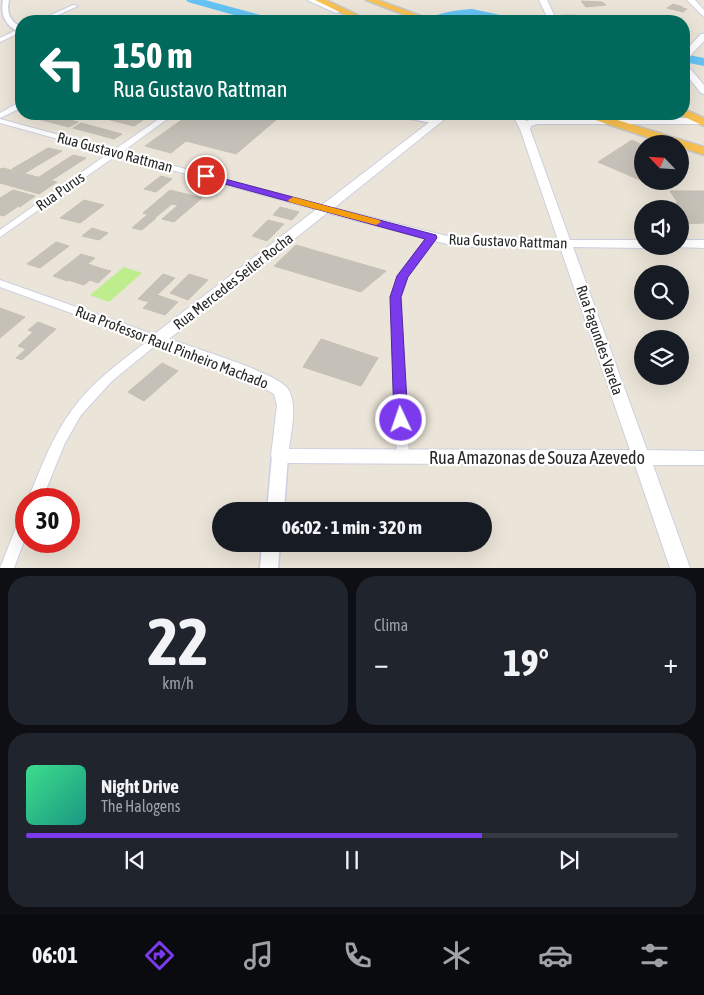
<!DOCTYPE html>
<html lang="pt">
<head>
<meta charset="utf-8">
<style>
  body { margin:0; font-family:"Asap Condensed",sans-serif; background:#20242c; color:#f1f3f6; height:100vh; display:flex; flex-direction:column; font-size:19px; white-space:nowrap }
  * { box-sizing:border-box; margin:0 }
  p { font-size:16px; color:#9ea1a6 }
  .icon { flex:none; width:28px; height:28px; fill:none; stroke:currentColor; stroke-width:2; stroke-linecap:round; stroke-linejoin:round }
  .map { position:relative; height:568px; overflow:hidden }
  .details { display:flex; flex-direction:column; gap:8px; padding:8px; background:#0d0f14; flex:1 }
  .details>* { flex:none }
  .banner { position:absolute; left:15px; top:15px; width:675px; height:105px; border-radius:20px; box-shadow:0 5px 20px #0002; background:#00695c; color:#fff; overflow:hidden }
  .needle { width:32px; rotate:295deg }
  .fabs { position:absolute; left:634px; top:135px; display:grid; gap:10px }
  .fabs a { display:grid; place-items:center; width:55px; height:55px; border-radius:50%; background:#171b24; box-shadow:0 5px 20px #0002; font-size:25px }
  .speed { position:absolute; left:15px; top:488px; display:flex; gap:10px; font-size:25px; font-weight:700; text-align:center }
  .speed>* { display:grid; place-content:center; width:65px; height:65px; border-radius:50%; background:#171b24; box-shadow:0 5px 20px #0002; line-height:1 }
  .speed .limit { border:8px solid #d22; background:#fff; color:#111 }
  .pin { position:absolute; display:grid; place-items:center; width:42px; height:42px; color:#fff; margin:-21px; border:2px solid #fff; border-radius:50%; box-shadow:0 1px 5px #0007 }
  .me { position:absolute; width:55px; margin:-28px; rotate:357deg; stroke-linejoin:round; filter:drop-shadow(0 0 4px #0008) }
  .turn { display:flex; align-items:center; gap:18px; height:105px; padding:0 15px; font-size:22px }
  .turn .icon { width:65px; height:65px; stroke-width:2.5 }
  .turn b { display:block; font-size:35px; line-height:42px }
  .big { font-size:38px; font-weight:700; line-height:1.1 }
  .details .tile { flex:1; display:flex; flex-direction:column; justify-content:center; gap:8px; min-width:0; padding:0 18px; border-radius:20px; background:#20242c }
  .details .dial { align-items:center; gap:0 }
  .dial b { font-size:65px; line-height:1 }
  .song { display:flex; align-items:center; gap:15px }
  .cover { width:60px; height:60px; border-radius:8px; background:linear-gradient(135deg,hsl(150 70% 55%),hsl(170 70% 35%)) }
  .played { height:5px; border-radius:2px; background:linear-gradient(90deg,#7c3aed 70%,#363941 70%) }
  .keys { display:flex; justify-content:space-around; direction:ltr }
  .heat { display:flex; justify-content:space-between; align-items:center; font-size:28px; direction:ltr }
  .details .tiles { flex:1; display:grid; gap:8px; grid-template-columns:1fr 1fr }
  .tile:last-child { grid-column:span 2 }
  .trip { position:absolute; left:212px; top:502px; width:280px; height:50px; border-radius:25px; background:#171b24; box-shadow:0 5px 20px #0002; font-weight:700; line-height:50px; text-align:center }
  .menu { display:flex; height:80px; justify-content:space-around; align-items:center; background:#090b0e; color:#9ea1a6 }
  .menu .icon { width:35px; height:35px }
  .menu .selected { color:#7c3aed }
  .menu b { font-size:22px; color:#f1f3f6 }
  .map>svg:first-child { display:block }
  .pitch { fill:#bded8c }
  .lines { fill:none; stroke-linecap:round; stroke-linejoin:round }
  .river { fill:#65c3f3; fill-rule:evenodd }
  .building { fill:#c6c1b8; stroke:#c6c0b2 }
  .minor-casing { stroke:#cdcfe1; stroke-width:2 }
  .tertiary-casing { stroke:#cdcfe1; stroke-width:3 }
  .secondary-casing { stroke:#cdcfe1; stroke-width:2 }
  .trunk-casing { stroke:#c7c7c7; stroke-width:3 }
  .minor { fill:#fff; fill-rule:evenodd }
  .tertiary { fill:#fff; fill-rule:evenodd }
  .secondary { fill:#fff; fill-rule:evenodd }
  .trunk { fill:#fac150; fill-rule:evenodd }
  .route { fill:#7c3aed; stroke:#51269a }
  .slow { fill:#f59e0b }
  .labels { text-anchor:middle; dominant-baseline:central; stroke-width:4.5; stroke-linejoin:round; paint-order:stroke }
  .street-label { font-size:15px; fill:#272727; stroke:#fff }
  .near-street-label { font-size:18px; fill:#272727; stroke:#fff }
</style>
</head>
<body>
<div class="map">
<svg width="704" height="568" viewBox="0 0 704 568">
  <rect width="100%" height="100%" fill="#ebe4d8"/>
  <path class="pitch" d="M124,267L142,273L109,302L90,295Z"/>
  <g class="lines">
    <path class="river" d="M186,0H205L272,18L274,21H255L188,2Z
      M472,9L515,18L517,21C501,22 486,16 470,16C455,17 442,22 427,21C436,12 459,10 472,9Z
      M684,54L704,58V66L684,62Z"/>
  </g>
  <path class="building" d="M581,1L602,2L606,5L586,7Z
    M673,4L683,7L682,8L687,9L683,12L667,8Z
    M563,15H575L576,18H583L586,21H565Z
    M23,114H46L78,122L69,127L22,115Z
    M87,114H118L143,120L134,126Z
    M190,114H283L236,154L186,141L171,153L145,146Z
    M81,123L122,134L114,139L73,128Z
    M632,140L642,145V156L619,171L598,162Z
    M48,148L62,151L25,173L12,169Z
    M73,155L86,158L52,180L39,177Z
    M642,156V181L619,171Z
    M3,168L57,182L39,194L0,183V169Z
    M161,176L172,179L156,192L144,189Z
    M13,190L35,196L20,207L0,201V198Z
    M170,190L202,198L174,222L162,219L178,205L172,204L156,217L143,213Z
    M670,191H684L704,223L680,224V209H669L666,203H678Z
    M684,191H704V222Z
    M84,200L104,205L80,223L60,218Z
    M0,202L17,207L4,216L0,215Z
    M280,207L299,212L292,220L273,215Z
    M147,215L156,218L142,230L132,228Z
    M268,220L284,224L267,241L252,236Z
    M92,228L108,233L99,240L82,236Z
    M56,242L69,246L40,268L27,264Z
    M296,245L386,271L361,292L274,266Z
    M81,254L95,258L67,281L53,276Z
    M88,264L103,269L84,285L68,280Z
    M103,269L111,271L98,283L90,280Z
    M163,274L175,278L157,295L178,302L165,315L143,308L149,302L138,299Z
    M189,274L208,280L188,300L170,293Z
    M0,308L25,317L0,338Z
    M38,322L56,329L22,360L16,358L26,349L18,346L33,332L28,330Z
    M321,339L378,358L361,386L303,367Z
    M162,363L178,371L144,401L128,392Z"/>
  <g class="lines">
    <defs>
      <path id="minor" d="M73,5L78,6L45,21H38Z
        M21,28V32L0,42V38Z
        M18,103H21V108L0,118V113Z
        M166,114H174L122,152L328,207L329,209L328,211H322L117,155L0,237V230L109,153L0,123V119L114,150Z
        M432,235L437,238L407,277L401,297L409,457L408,461L403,462L398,461L397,457L391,297L397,276L429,236Z
        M0,280L161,337L162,340L112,381L81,415L65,443L42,499H28C41,468 52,437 72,410C92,382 121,361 148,341L0,287Z
        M26,513V536L14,568H0L21,515Z"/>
      <path id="tertiary" d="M3,0H9C6,13 10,21 21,27V32C6,28 0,15 3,0Z
        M397,114H413L439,119L441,121L436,124L398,116Z
        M280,449L286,451L288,456L284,511H267L272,456L274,451Z
        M262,544H280L278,568H260Z"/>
      <path id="secondary" d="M307,0H318L343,11L336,13Z
        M539,0H547L557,21H549Z
        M687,0H695L704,10V17Z
        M701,34H704V41L687,59L684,60V52Z
        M684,64L687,65L704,85V94L701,93L684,72Z
        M440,114H451L334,208L447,236L476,239L558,240L520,129L512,114H522L526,121L537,118H704V124H537L531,126L530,129L570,240H642V246H647L642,248L573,247L647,450L704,451V465H653L690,568H670L635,465L280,463L274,461L271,456L277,405L274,394L256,383L152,344L149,340L152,336ZM327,213L447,244L476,247H560L630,450L289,449C291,431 298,405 288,389C278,373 191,347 169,339Z
        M680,240H704V248L675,247L680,246Z"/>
      <path id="trunk" d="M315,0H326L370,21H358Z
        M366,0H378L434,21H421Z
        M684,109L704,118V126L680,115L679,114H684Z
        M581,114H598L704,147V155L680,147V144H668L583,116Z"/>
    </defs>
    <use href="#minor" class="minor-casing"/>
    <use href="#tertiary" class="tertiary-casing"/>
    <use href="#secondary" class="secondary-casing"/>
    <use href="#trunk" class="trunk-casing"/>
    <use href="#minor" class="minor"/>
    <use href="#tertiary" class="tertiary"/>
    <use href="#secondary" class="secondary"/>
    <use href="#trunk" class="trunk"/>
  </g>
  <path class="route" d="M206,174L436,235L437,238L408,277L401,297L408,420L406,424L401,426L396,424L394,420L390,297L397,276L425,239L203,178V175Z"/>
  <path class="slow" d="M293,197L379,220L381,222L376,225L289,202L288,200Z"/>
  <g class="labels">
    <g class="street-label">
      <text transform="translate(115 152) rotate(15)">Rua Gustavo Rattman</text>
      <text transform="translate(60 191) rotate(-35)">Rua Purus</text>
      <text transform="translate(508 241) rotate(2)">Rua Gustavo Rattman</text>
      <text transform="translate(233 281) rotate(-38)">Rua Mercedes Seiler Rocha</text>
      <text transform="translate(600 340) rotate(71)">Rua Fagundes Varela</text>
      <text transform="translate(172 347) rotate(21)">Rua Professor Raul Pinheiro Machado</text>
    </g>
    <g class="near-street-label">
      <text x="537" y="457">Rua Amazonas de Souza Azevedo</text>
    </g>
  </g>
</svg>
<div class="fabs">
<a><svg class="needle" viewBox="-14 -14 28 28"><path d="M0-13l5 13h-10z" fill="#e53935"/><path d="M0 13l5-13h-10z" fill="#9ea1a6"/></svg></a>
<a><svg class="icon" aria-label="sound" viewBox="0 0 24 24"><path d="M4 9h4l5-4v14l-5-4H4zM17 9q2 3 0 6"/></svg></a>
<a><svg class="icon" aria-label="search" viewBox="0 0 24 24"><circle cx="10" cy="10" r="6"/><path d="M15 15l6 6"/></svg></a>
<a><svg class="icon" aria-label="layers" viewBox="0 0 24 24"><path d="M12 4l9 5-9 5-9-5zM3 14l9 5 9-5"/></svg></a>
</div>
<div class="speed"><div class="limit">30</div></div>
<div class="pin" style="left:206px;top:176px;background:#d93025"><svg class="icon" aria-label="arrive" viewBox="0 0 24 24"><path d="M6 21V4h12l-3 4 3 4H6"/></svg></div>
<svg class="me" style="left:401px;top:420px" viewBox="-20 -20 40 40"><circle r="17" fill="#7c3aed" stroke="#fff" stroke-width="3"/><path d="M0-11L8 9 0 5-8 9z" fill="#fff"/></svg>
<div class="trip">06:02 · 1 min · 320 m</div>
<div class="banner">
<div class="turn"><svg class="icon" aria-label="left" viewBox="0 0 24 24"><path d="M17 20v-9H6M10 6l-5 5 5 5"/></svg><div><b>150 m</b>Rua Gustavo Rattman</div></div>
</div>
</div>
<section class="details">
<div class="tiles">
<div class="tile dial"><b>22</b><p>km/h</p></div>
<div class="tile"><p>Clima</p>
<div class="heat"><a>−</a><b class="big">19°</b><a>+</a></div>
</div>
<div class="tile">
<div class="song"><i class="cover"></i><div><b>Night Drive</b><p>The Halogens</p></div></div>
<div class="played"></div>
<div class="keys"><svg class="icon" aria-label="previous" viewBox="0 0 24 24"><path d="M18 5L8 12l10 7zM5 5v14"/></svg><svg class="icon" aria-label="pause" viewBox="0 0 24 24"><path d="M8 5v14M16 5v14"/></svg><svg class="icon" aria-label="next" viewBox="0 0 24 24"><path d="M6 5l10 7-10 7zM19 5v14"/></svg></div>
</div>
</div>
</section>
<nav class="menu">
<b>06:01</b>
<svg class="icon selected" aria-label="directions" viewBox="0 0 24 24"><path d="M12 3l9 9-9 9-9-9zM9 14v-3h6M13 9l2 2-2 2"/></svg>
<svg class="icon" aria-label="music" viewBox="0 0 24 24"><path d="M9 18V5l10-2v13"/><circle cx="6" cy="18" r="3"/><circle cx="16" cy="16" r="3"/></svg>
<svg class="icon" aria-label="phone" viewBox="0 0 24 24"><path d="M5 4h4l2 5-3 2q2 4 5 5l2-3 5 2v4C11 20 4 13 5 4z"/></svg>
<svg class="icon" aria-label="climate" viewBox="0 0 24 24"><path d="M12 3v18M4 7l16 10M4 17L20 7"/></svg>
<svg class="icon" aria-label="car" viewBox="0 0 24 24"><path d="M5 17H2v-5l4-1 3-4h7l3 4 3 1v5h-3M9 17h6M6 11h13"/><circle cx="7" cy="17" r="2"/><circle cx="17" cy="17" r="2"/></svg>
<svg class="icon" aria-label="filters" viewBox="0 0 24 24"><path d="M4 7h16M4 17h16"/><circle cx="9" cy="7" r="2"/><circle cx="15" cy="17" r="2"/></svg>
</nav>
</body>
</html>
